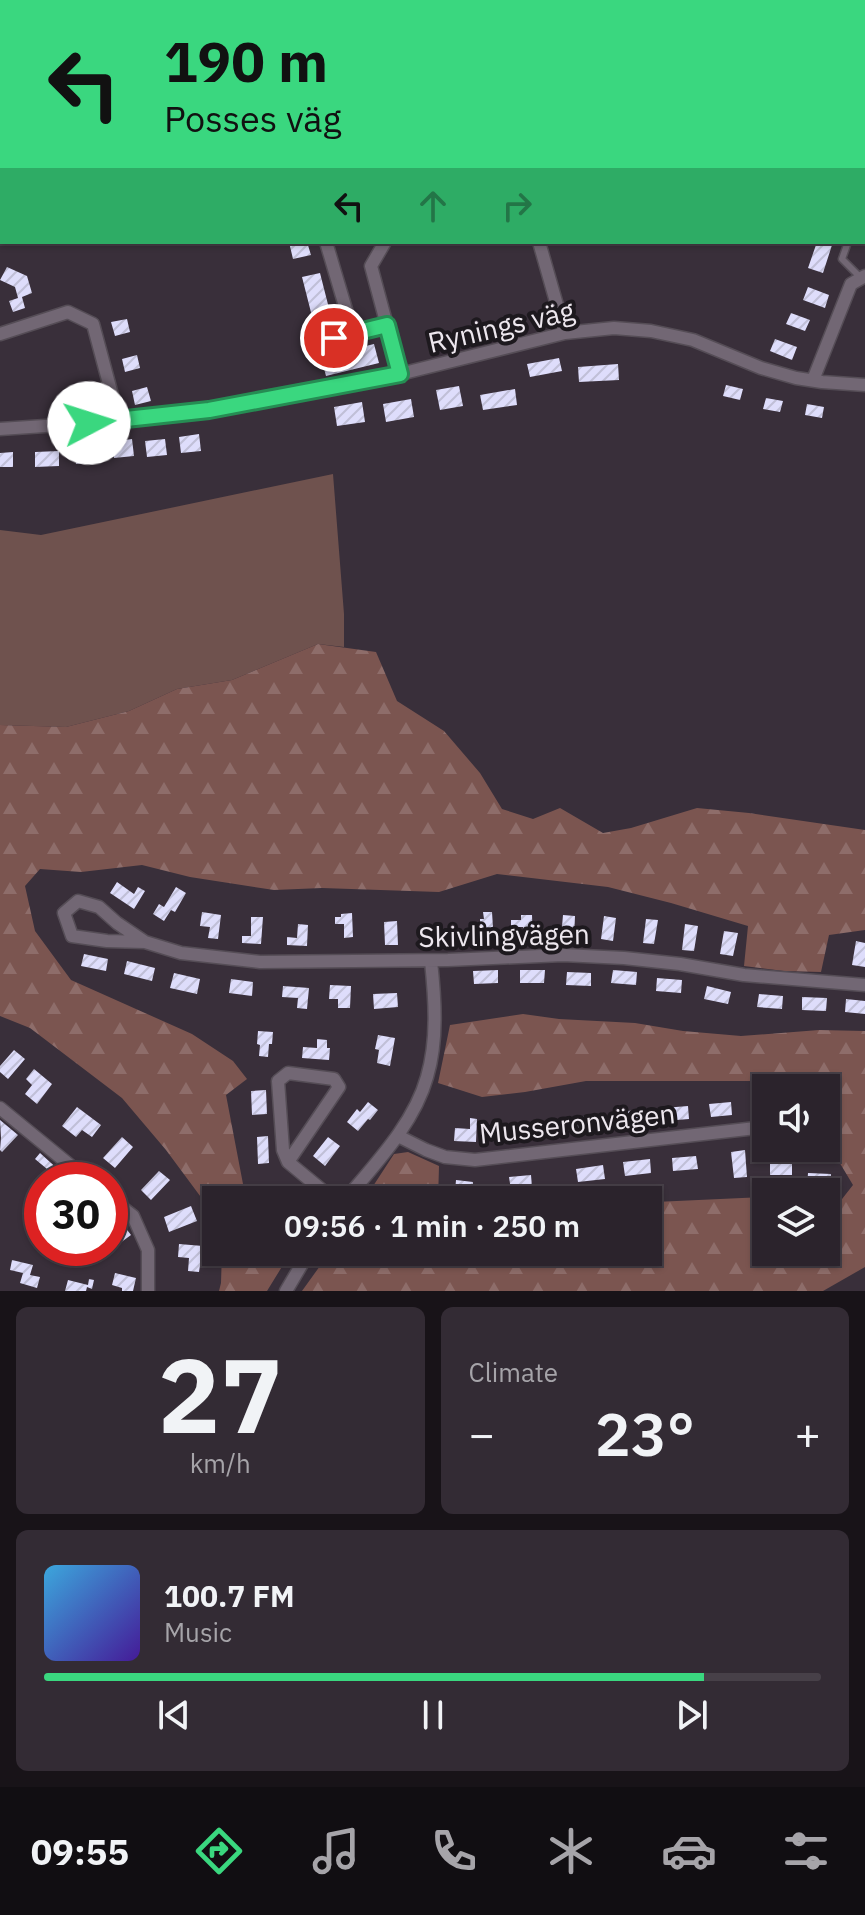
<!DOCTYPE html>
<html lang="en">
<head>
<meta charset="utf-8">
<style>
  body { margin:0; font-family:"IBM Plex Sans",sans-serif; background:#332b34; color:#f1f3f6; height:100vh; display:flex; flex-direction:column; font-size:30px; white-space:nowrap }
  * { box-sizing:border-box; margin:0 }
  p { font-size:26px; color:#a6a4a9 }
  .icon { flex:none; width:44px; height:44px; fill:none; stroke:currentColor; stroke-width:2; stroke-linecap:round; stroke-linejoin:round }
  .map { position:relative; height:1291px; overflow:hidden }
  .details { display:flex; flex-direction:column; gap:16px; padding:16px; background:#181318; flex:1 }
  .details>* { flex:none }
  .top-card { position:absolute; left:0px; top:0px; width:866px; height:244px; box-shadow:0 2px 6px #0004,0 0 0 2px #474048; background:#3ad77f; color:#111; overflow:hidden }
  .controls { position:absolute; left:752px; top:1074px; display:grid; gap:16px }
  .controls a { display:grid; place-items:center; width:88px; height:88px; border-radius:0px; background:#2b232c; box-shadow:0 2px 6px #0004,0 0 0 2px #474048; font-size:40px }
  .speed { position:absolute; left:24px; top:1162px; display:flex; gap:16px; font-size:40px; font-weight:700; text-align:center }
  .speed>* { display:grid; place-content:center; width:104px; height:104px; border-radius:50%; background:#2b232c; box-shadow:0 2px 6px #0004,0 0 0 2px #474048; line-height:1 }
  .speed .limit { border:12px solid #d22; background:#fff; color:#111 }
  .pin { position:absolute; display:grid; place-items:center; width:68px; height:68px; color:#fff; margin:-34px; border:4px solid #fff; border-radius:50%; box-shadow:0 2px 8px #0007 }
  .me { position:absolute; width:88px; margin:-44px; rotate:85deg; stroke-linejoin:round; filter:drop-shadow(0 0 6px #0008) }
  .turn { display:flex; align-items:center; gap:28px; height:168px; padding:0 32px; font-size:36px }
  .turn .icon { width:104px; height:104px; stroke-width:2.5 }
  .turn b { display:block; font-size:56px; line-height:68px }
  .lanes { display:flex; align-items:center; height:76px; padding:0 32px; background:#0003; justify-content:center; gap:40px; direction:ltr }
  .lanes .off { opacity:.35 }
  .big { font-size:60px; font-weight:600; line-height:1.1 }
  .details .card { flex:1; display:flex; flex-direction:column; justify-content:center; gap:12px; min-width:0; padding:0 28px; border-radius:12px; background:#332b34 }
  .details .dial { align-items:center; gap:0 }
  .dial b { font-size:104px; line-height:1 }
  .song { display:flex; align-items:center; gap:24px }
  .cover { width:96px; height:96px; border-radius:12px; background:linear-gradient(135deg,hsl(200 70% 55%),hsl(260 70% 35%)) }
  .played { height:8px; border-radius:4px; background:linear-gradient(90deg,#3ad77f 85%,#474048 85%) }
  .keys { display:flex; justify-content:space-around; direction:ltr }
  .heat { display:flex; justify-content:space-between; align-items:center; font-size:44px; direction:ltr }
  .details .tiles { flex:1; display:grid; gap:16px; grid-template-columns:1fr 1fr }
  .card:last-child { grid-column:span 2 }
  .trip { position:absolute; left:202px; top:1186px; width:460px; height:80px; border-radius:0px; background:#2b232c; box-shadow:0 2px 6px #0004,0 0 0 2px #474048; font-weight:600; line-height:80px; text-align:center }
  .tab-bar { display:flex; height:128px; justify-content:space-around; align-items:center; background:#110e12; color:#a6a4a9 }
  .tab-bar .icon { width:56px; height:56px }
  .tab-bar .current { color:#3ad77f }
  .tab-bar b { font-size:36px; color:#f1f3f6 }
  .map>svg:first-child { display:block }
  .grass { fill:#6f524e }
  .forest { fill:url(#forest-firs) }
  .building { fill:url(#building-hatch) }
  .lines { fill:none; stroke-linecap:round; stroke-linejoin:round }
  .service-casing { stroke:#554d56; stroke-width:9 }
  .minor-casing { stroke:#554d56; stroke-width:15 }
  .secondary-casing { stroke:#554d56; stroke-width:21 }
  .service { stroke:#726774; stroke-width:6 }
  .minor { stroke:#726774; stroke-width:12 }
  .secondary { stroke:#91617d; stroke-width:18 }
  .rail { stroke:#d3ccd4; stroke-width:3 }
  .route-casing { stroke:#268c53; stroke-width:20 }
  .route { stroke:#3ad77f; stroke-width:14 }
  .labels { text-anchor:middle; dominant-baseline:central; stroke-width:8; stroke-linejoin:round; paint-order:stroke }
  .street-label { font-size:28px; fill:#ede7ee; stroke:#1d191e }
</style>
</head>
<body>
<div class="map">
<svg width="865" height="1291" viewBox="0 0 865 1291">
  <defs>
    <pattern id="forest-firs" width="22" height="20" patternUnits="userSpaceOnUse" patternTransform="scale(2)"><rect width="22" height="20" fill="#7b5550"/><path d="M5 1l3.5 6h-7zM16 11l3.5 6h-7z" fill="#8e6d6a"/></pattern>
    <pattern id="building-hatch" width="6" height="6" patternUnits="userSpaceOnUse" patternTransform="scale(2)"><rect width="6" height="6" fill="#deddfb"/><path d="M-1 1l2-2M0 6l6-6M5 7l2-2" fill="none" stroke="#c0bfd7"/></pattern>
  </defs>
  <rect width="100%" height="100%" fill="#392f3a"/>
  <path class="grass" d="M333,474L344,614V647L318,644L232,680L177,689L129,711L66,727L0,725V530L41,535Z"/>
  <path class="forest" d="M0,0H865V170L864,2H2V160L0,161Z
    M318,644L376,652L397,701L444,731L480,773L502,809L533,819L560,808L603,833L631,828L697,808L749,813L865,830V930L829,935L821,972L784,971L744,966L748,926L671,903L608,887L497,874L439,892L322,888L274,890L190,877L142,865L81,872L40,869L25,886L35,931L71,980L192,1034L233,1061L247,1079L226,1095L243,1184L249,1200H216V1231L206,1204L166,1150L122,1098L30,1028L0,1016V725L66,727L129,711L177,689L232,680Z
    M523,1014L559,1019L635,1023L683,1031L741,1036L819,1030L865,1031V1267L823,1291H302L330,1252H648V1203L655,1202L766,1197V1252H826V1215L835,1208L853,1185L826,1140V1088H794L789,1081H586L525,1092L482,1097L438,1083L450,1025Z
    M408,1152L439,1166L438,1200H364L394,1154Z
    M222,1252H291L267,1291H219L221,1283Z"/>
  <path class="building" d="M289,242H307L311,255L293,259Z
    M817,242H833L823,273L808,268Z
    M7,267L27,276L32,293L22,297L25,308L13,312L9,301L18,298L15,287L0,280Z
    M320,273L334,328L316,332L302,277Z
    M808,287L829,295L825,308L803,300Z
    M791,313L810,320L805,331L786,324Z
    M127,319L130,332L115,336L111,322Z
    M775,339L797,347L792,360L770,351Z
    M374,344L379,363L326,376L321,357Z
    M137,355L140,368L125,372L122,359Z
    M559,358L562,371L530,377L527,364Z
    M618,364L619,380L579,382L578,367Z
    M726,385L743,389L740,400L723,396Z
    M459,386L463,406L440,410L436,390Z
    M147,387L151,401L135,405L132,391Z
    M515,389L517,405L483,410L480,395Z
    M766,398L783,401L780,412L763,409Z
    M411,399L414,417L386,422L383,404Z
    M362,402L365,422L337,426L334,407Z
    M807,404L824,407L822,418L805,415Z
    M199,434L201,451L181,453L179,437Z
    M132,439L134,456L114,458L112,442Z
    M165,439L167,455L147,457L145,441Z
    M99,447L100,462L76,464L75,450Z
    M59,451V466L35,467V452Z
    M13,452V467H0V453Z
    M117,882L134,894L138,887L145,891L134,909L110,893Z
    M176,887L186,893L175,912L171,910L164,921L153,914L159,904L164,907Z
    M202,912L221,915L218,939L208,938L210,927L200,926Z
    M483,912H492L494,943L481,944L480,919H484Z
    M352,913L353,937L344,938V924H335V917H341V914Z
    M521,915H532L533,941H523V927H511V920H521Z
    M563,915L575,916L574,939L561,938Z
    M604,916L616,918L613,941L601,939Z
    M251,917H263L261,944L242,943V936H251Z
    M646,919L658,920L654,944L643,943Z
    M397,921L398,945H385L384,922Z
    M298,924L308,925L307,946L287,945V937L297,938Z
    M685,924L698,926L694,951L682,950Z
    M724,931L738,933L733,956L720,954Z
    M856,941L865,943V967L852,965Z
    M84,954L108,959L106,971L81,966Z
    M127,961L155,968L152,981L124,974Z
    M498,970V983L474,984L473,971Z
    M520,970H545L544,983H520Z
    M613,970L637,972L636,985L611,983Z
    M567,972L591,973V986L566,985Z
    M174,973L200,979L197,994L170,988Z
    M657,978L682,980L681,993L656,991Z
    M231,979L253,982L252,996L229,993Z
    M330,985L351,986L350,1008H338V999H329Z
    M283,986L309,988L307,1009L297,1008L298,998L282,997Z
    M707,986L731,992L728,1004L704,999Z
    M397,993L398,1007L374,1009L373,994Z
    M759,994L783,996L782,1009L757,1007Z
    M802,997L827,998L826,1011L802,1010Z
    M846,999L865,1001V1014L845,1012Z
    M258,1031L273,1032L272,1044H269L268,1057L259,1056L260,1045L257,1044Z
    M378,1035L395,1038L390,1066L377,1063L379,1050L375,1049Z
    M317,1039L327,1040V1048H330L329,1060L302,1058L303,1047L317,1048Z
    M14,1050L25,1059L8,1079L0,1072V1066Z
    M34,1069L52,1084L37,1104L25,1094L32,1085L26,1079Z
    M266,1090L267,1114L252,1115L251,1091Z
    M368,1102L378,1110L370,1120L368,1119L358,1131L347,1122L357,1109L360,1112Z
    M731,1102L732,1115L711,1117L709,1104Z
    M688,1106L689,1119L665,1121L664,1108Z
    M77,1107L101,1125L92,1137L82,1130L76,1137L62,1126Z
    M638,1110L639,1123L618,1125L617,1112Z
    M593,1115L595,1129L568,1132L567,1119Z
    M470,1118L477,1119L476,1142L454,1141L455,1128L470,1129Z
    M0,1120L18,1135L2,1152L0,1150L1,1138Z
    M524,1124L525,1137L501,1139L500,1126Z
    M268,1136L269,1163L258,1164L257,1137Z
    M122,1137L133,1147L115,1168L103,1158Z
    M328,1137L340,1146L325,1166L313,1156Z
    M745,1150L747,1177L734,1178L731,1152Z
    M40,1153L61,1172L55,1180H42V1183L38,1180L47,1169L35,1159Z
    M696,1156L698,1169L673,1171L672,1158Z
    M650,1159L651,1173L625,1176L623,1162Z
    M770,1162H792V1175H770Z
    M603,1165L605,1179L578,1182L576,1169Z
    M159,1171L170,1180L151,1200L141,1190Z
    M808,1173L831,1174L830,1188L807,1187Z
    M531,1175L533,1199L527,1200L525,1188L511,1190L509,1177Z
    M456,1180L473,1182V1184L485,1185L484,1197L471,1196L472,1193L455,1192Z
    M284,1185L304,1200H280L275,1196Z
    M191,1206L197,1221L169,1232L164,1217Z
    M115,1214L131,1235L120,1243L110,1229V1218Z
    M179,1244L203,1246L199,1272L188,1271L189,1258L178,1257Z
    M12,1260L33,1265L30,1275L40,1277L37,1288L20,1283L23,1273L10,1270Z
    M115,1273L136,1278L133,1291H122V1288L112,1285Z
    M89,1279L94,1280L92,1289L87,1287L86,1291H65L68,1280L88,1285Z"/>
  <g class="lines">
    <defs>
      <path id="service" d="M848,242L842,259L860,277"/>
      <path id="minor" d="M326,242L353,333
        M385,242L371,266L400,374
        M539,242L565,333
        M0,334L68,312L93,324L119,421
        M315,343L387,325
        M813,380L851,284L865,276
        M0,429L119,421L209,410L400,374L565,333L614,328L651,331L693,340L761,368L796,378L822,382L865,385
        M145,942L117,923L99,907L78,901L64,913L72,936L107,941L145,942L181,953L260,962L448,960L563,955L624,958L680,964L744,975L865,985
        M0,1108L88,1180
        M398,1136L426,1150L445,1157L475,1160L756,1128L766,1130
        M288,1162L339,1087L334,1079L288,1073L278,1081L283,1150L288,1162L334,1200
        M110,1198L133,1216L148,1250V1291
        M345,1200C375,1164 414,1124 427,1077C438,1040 435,999 431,961
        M286,1291L309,1252"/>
      <path id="secondary" d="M692,2L697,0
        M0,192L2,191"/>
    </defs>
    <use href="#service" class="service-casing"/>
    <use href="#minor" class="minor-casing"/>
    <use href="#secondary" class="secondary-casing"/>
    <use href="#service" class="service"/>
    <use href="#minor" class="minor"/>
    <use href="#secondary" class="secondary"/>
    <path class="rail" d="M33,2L35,0
      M0,42L2,40"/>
  </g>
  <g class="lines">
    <defs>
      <path id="route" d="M89,423L209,410L400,374L387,325L334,338"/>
    </defs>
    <use href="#route" class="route-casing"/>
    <use href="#route" class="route"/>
  </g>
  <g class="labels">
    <g class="street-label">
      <text transform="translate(501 326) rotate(-13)">Rynings väg</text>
      <text transform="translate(504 935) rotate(-1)">Skivlingvägen</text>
      <text transform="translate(577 1123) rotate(-6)">Musseronvägen</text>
    </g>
  </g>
</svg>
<div class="controls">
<a><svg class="icon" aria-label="sound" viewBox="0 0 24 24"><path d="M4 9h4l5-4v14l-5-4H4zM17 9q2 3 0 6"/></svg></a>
<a><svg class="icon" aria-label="layers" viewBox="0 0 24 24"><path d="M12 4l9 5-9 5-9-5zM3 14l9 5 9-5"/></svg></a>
</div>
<div class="speed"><div class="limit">30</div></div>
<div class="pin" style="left:334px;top:338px;background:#d93025"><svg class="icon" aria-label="arrive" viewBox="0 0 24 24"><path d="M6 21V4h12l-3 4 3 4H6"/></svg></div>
<svg class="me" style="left:89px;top:423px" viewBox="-20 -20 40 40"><circle r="19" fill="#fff"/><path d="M0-13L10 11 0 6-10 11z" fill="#3ad77f"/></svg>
<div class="trip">09:56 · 1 min · 250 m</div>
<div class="top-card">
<div class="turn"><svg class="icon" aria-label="left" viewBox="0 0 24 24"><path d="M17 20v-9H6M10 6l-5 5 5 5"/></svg><div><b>190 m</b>Posses väg</div></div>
<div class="lanes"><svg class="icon" aria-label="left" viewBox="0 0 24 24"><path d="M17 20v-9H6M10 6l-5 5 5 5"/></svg><svg class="icon off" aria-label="ahead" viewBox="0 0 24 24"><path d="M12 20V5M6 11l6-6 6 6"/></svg><svg class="icon off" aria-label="right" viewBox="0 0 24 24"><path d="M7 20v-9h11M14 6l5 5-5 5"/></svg></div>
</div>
</div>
<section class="details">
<div class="tiles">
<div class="card dial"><b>27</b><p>km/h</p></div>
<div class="card"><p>Climate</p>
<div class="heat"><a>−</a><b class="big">23°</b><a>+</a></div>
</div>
<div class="card">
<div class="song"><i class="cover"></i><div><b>100.7 FM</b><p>Music</p></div></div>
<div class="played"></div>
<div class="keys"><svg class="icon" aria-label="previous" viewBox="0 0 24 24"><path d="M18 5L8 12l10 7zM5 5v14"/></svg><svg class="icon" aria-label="pause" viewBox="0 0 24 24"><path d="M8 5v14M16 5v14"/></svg><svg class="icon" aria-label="next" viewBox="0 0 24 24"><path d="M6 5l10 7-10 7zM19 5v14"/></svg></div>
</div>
</div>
</section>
<nav class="tab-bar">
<b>09:55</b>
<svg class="icon current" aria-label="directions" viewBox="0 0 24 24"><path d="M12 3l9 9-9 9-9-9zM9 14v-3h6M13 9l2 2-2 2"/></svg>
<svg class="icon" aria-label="music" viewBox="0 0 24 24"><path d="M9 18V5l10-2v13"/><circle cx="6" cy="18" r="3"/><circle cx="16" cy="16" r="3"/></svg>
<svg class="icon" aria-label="phone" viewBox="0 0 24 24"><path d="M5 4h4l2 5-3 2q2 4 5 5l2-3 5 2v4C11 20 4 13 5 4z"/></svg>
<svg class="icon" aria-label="climate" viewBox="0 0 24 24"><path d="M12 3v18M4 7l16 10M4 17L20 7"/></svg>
<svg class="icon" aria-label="car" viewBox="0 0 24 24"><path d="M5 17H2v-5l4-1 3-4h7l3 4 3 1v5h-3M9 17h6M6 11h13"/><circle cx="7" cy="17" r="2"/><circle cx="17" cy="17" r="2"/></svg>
<svg class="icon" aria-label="filters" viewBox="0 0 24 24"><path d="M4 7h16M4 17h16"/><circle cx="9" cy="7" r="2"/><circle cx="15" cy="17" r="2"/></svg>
</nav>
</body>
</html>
